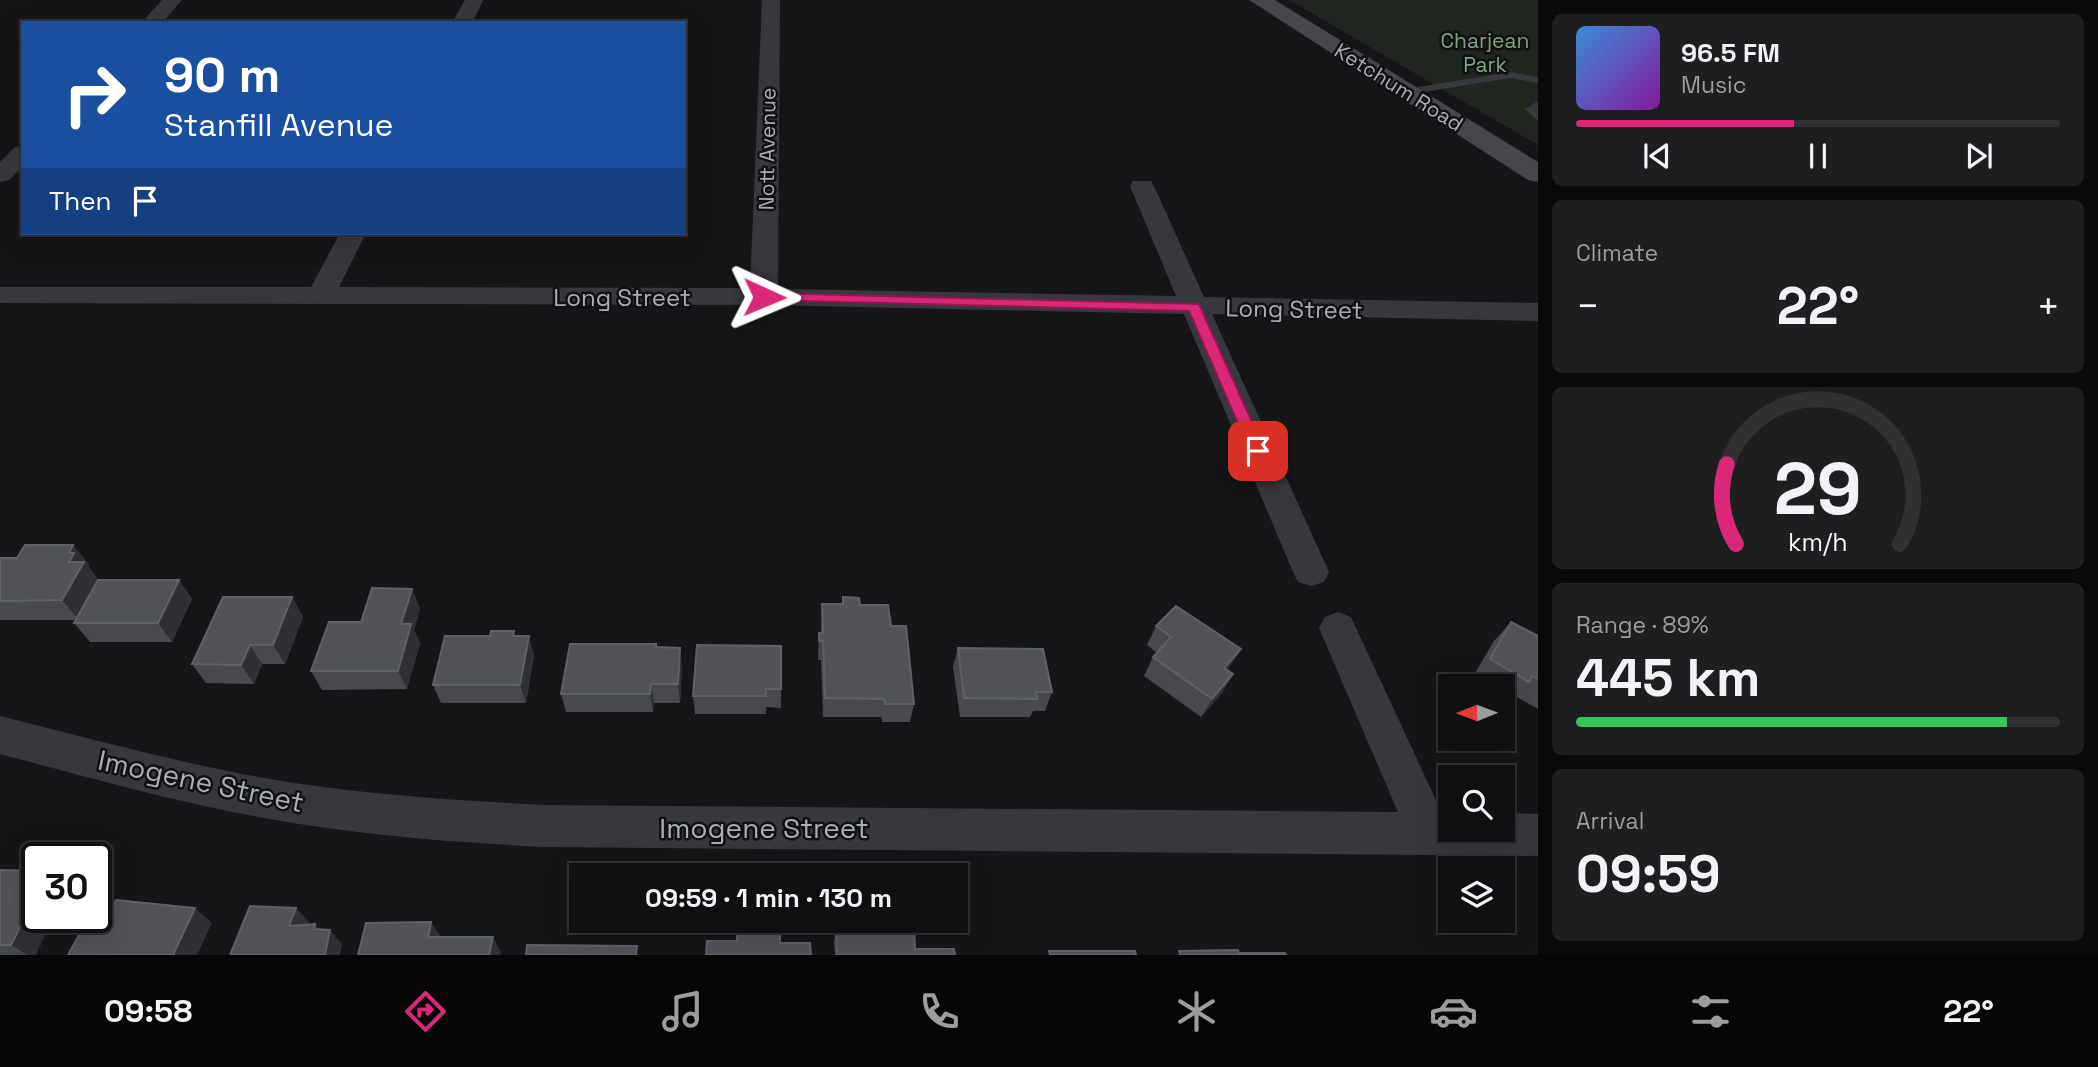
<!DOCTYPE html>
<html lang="en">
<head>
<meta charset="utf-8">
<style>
  body { margin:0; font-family:"Space Grotesk",sans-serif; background:#1e1e20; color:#f1f3f6; height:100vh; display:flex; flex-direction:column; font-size:26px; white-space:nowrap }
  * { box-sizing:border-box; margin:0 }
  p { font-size:23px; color:#9c9d9f }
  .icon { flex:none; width:38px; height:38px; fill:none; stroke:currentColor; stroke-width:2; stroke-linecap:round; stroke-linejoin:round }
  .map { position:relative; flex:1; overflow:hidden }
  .drawer { display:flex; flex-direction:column; gap:14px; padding:14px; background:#09090a; width:560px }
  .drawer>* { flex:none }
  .hud { position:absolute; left:21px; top:21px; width:665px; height:214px; border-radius:0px; box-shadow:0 7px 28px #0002,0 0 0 2px #303032; background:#1a4fa0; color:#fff; overflow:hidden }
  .needle { width:46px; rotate:269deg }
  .fabs { position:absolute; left:1438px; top:674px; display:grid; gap:14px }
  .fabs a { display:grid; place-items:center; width:77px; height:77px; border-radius:0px; background:#101012; box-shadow:0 7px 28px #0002,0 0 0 2px #303032; font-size:35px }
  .speed { position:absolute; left:21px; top:842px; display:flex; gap:14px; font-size:35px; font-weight:700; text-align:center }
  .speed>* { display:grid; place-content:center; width:91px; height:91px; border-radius:50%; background:#101012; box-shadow:0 7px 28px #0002,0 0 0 2px #303032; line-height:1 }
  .speed .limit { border:4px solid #111; border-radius:10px; background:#fff; color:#111 }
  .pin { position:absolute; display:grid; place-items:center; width:60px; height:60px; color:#fff; margin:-30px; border-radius:14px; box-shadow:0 4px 10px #0006 }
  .me { position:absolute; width:77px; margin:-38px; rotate:91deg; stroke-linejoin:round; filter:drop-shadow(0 0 5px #0008) }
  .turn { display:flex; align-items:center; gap:24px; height:147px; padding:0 28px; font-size:32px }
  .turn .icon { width:91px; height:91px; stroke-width:2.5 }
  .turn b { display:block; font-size:49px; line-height:60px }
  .then { display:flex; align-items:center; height:66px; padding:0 28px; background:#0003; gap:14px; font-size:26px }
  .big { font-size:52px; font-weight:600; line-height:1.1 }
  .drawer .card { flex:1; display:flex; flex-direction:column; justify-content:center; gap:10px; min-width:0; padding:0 24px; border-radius:10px; background:#1e1e20 }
  .drawer .dial { align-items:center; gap:0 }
  .dial svg { height:182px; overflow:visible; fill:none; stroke:#303032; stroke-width:7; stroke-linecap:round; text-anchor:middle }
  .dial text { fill:#f1f3f6; stroke:none }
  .song { display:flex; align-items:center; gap:21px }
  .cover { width:84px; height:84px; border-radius:10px; background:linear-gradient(135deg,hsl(210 70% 55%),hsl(290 70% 35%)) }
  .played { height:7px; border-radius:4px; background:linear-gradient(90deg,#db2777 45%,#303032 45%) }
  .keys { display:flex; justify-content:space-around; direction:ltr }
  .heat { display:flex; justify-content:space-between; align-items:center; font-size:38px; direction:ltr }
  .charge { height:10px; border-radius:5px; background:linear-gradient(90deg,#34c759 89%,#303032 0) }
  .trip { position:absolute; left:569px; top:863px; width:399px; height:70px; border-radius:0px; background:#101012; box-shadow:0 7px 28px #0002,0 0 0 2px #303032; font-weight:600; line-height:70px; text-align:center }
  .menu { display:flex; height:112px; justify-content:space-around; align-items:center; background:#060607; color:#9c9d9f }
  .menu .icon { width:49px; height:49px }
  .menu .on { color:#db2777 }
  .menu b { font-size:32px; color:#f1f3f6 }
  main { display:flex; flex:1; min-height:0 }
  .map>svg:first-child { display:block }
  .green { fill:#1e261f }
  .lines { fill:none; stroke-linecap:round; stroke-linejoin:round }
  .lane { fill:#37383d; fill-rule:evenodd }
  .street { fill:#37383d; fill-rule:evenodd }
  .secondary { fill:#45474d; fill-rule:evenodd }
  .wall { fill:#47494d }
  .shaded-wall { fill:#2f3033 }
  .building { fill:#525359; stroke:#5f6168; stroke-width:2 }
  .route { fill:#db2777; stroke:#8e194d; stroke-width:2 }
  .labels { text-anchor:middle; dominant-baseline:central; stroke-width:5; stroke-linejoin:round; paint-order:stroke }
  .far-park-label { font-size:21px; fill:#7fa381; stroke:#111113 }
  .far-street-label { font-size:21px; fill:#a8adb8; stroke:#111113 }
  .street-label { font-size:24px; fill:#a8adb8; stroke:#111113 }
  .near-street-label { font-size:28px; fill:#a8adb8; stroke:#111113 }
</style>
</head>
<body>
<main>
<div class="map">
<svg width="1538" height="955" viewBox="0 0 1538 955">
  <rect width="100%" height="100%" fill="#161618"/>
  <path class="green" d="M1289,0H1538V145L1533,142Z"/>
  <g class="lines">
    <path class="lane" d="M1510,72L1538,77V83L1510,78L1406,95L1401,92L1406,89Z
      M1538,101V121L1525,109Z"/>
    <path class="street" d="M162,0H182L162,23H141Z
      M465,0H483L472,23H452Z
      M762,0H780L778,289L1176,296L1130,186L1133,181H1151L1154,186L1204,297L1538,303V321L1212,314L1329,572L1324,582L1311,586L1298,582L1293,572L1184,314L764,305L0,303V287H311L340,233H366L339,287L750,288Z
      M23,145V166L9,180L0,182V162L15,147Z
      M1338,612L1351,617L1442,813H1451V830H1503V813L1538,814V856L544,847C450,842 356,835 264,818C174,802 88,777 0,754V716C88,738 175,762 264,778C356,794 450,800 544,805L1398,812L1319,628L1325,617Z"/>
    <path class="secondary" d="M1249,0H1275L1538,162V182L1528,180Z"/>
  </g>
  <path class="wall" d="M0,560L89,564L88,566L98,580H179L192,599L172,642H90L74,623L76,620H0Z
    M292,597L303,617L285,664H262L254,684L206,683L192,664Z
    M843,597L860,605L891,626L914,704L910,722H882L881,717H823L821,660H818L819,633H821L822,604H842Z
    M420,608L414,630L420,643L407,689L322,690L311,671L361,622Z
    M1511,622L1538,636V709L1515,696L1510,700L1503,696V686H1486L1472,678L1494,641Z
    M1156,626L1229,668L1227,671L1233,674L1222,693L1201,717L1144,676L1153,657L1157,653L1147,645Z
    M516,636L534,655L526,703H441L433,685Z
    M697,645L781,689V708L766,707V714H695L693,696Z
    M958,648L1052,692L1045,711H1033L1030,717H960L953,667Z
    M682,666L680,703H654L653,712H566L561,694Z
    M0,870L36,955H0Z
    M836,928L915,949L955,955H835L834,943Z"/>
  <path class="shaded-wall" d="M73,545L89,564L88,566L100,582L79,620L62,600L69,562V553Z
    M179,580L192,599L172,642L158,623Z
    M412,589L420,608L414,630L420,643L407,689L398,671L401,624Z
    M292,597L303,617L285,664L273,645Z
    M529,636L534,655L526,703L520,685Z
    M250,645L262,664L254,684L241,665Z
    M680,648L682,666L680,703L678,684Z
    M1241,649L1229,668L1213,687L1224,668Z
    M1233,674L1222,693L1201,717L1212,699Z
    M651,684L654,703L653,712L650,694Z
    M37,894V917H54L36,955H27L11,945Z
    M195,908L212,923L197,955H173Z
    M296,908L310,923L303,941L289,926Z
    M431,922L441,937H428Z
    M315,924L328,939L330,930L342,944L340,955H325L314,929Z
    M493,937L501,952L500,955H489Z"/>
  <path class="building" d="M25,545H73L69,553H74L69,562H84L62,600L0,601V560L1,558H17Z
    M98,580H179L158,623H74Z
    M372,588L412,589L401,624H411L398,671H311L329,622H361Z
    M223,597H292L273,645H250L241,665L192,664Z
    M843,597L859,598L860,605H888L891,626H906L914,704H885L884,699L825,698L823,641H819V633H823L822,604H843Z
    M1176,606L1241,649L1224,668L1233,674L1212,699L1153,657L1171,637L1156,626Z
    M1511,622L1538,636V679L1532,676L1529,682L1490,659Z
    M491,631H514L513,636H529L520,685H433L445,636H490Z
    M570,644H656V647L680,648L678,684H651L650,694H561Z
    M697,645L781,646V689H766V696H693Z
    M958,648L1043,649L1052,692H1036L1037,699L964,698Z
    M0,870L37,871V894L11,945H0Z
    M116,900L195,908L173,955H68L89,917H96V906L112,907Z
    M250,906L296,908L289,926L315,924L314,929L330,930L325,955H230Z
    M431,922L428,937H493L489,955H358L366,923Z
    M836,928L914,929L915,949H954L955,955H837Z
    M737,933H780V943H810L811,955H706L707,941H737Z
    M527,945L637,946L636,955H526Z
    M1238,950L1239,953H1285L1286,955H1180L1179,951Z
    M1049,951H1135L1136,955H1050Z"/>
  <path class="route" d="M764,293L1199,304L1265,451L1258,457L1250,451L1189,311L760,300V294Z"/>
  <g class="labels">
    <g class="far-park-label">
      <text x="1485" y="40">Charjean<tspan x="1485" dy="24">Park</tspan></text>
    </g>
    <g class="far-street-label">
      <text transform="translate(1399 87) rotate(32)">Ketchum Road</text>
      <text transform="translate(767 149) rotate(-89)">Nott Avenue</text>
    </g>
    <g class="street-label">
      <text x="622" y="297">Long Street</text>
      <text transform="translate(1294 309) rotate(1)">Long Street</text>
    </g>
    <g class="near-street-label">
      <text transform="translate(201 781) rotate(12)">Imogene Street</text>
      <text x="764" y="828">Imogene Street</text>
    </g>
  </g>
</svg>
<div class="fabs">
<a><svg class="needle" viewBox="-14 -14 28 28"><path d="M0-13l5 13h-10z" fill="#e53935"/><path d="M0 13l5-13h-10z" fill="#9c9d9f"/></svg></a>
<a><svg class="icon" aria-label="search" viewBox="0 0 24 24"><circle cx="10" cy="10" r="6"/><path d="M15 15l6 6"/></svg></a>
<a><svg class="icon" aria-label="layers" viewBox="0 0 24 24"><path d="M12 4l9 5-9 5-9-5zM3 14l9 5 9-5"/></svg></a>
</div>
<div class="speed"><div class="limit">30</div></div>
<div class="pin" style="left:1258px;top:451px;background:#d93025"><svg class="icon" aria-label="arrive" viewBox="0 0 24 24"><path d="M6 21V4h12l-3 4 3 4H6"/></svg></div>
<svg class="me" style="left:764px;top:297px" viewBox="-20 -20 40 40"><path d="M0-17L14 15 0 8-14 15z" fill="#db2777" stroke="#fff" stroke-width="4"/></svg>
<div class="trip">09:59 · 1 min · 130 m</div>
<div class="hud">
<div class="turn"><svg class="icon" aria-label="right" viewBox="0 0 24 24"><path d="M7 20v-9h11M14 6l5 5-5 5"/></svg><div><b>90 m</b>Stanfill Avenue</div></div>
<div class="then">Then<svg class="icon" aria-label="arrive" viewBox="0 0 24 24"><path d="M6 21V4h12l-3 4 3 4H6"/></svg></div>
</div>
</div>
<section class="drawer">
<div class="card">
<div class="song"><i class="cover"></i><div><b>96.5 FM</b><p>Music</p></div></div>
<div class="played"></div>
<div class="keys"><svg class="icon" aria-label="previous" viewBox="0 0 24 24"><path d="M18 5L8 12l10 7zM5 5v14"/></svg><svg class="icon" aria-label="pause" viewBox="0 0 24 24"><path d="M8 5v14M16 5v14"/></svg><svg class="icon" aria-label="next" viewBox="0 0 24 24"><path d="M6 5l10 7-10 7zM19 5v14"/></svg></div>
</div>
<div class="card"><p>Climate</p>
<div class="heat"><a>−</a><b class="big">22°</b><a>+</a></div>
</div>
<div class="card dial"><svg viewBox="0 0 100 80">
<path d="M14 69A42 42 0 1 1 86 69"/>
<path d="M14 69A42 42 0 0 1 10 34" stroke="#db2777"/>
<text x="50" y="56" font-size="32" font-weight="700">29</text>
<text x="50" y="72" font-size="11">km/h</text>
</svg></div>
<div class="card"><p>Range · 89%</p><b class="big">445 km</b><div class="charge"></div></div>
<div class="card"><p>Arrival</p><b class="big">09:59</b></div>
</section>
</main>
<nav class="menu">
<b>09:58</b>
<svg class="icon on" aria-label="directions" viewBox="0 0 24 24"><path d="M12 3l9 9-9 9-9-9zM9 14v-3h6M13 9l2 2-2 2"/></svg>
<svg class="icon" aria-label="music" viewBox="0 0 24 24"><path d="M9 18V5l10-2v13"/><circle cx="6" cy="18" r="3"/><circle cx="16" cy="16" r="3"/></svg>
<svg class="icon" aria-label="phone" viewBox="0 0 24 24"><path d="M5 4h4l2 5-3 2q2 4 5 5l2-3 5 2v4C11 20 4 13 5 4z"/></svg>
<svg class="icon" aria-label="climate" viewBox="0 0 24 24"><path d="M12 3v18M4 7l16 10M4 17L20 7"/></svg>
<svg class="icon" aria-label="car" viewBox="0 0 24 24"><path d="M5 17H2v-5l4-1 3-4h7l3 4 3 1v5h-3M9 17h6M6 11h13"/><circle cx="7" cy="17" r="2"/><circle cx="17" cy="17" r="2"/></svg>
<svg class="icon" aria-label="filters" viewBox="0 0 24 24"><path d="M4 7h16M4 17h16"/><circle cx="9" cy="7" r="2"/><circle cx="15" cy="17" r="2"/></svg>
<b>22°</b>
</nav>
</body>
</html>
